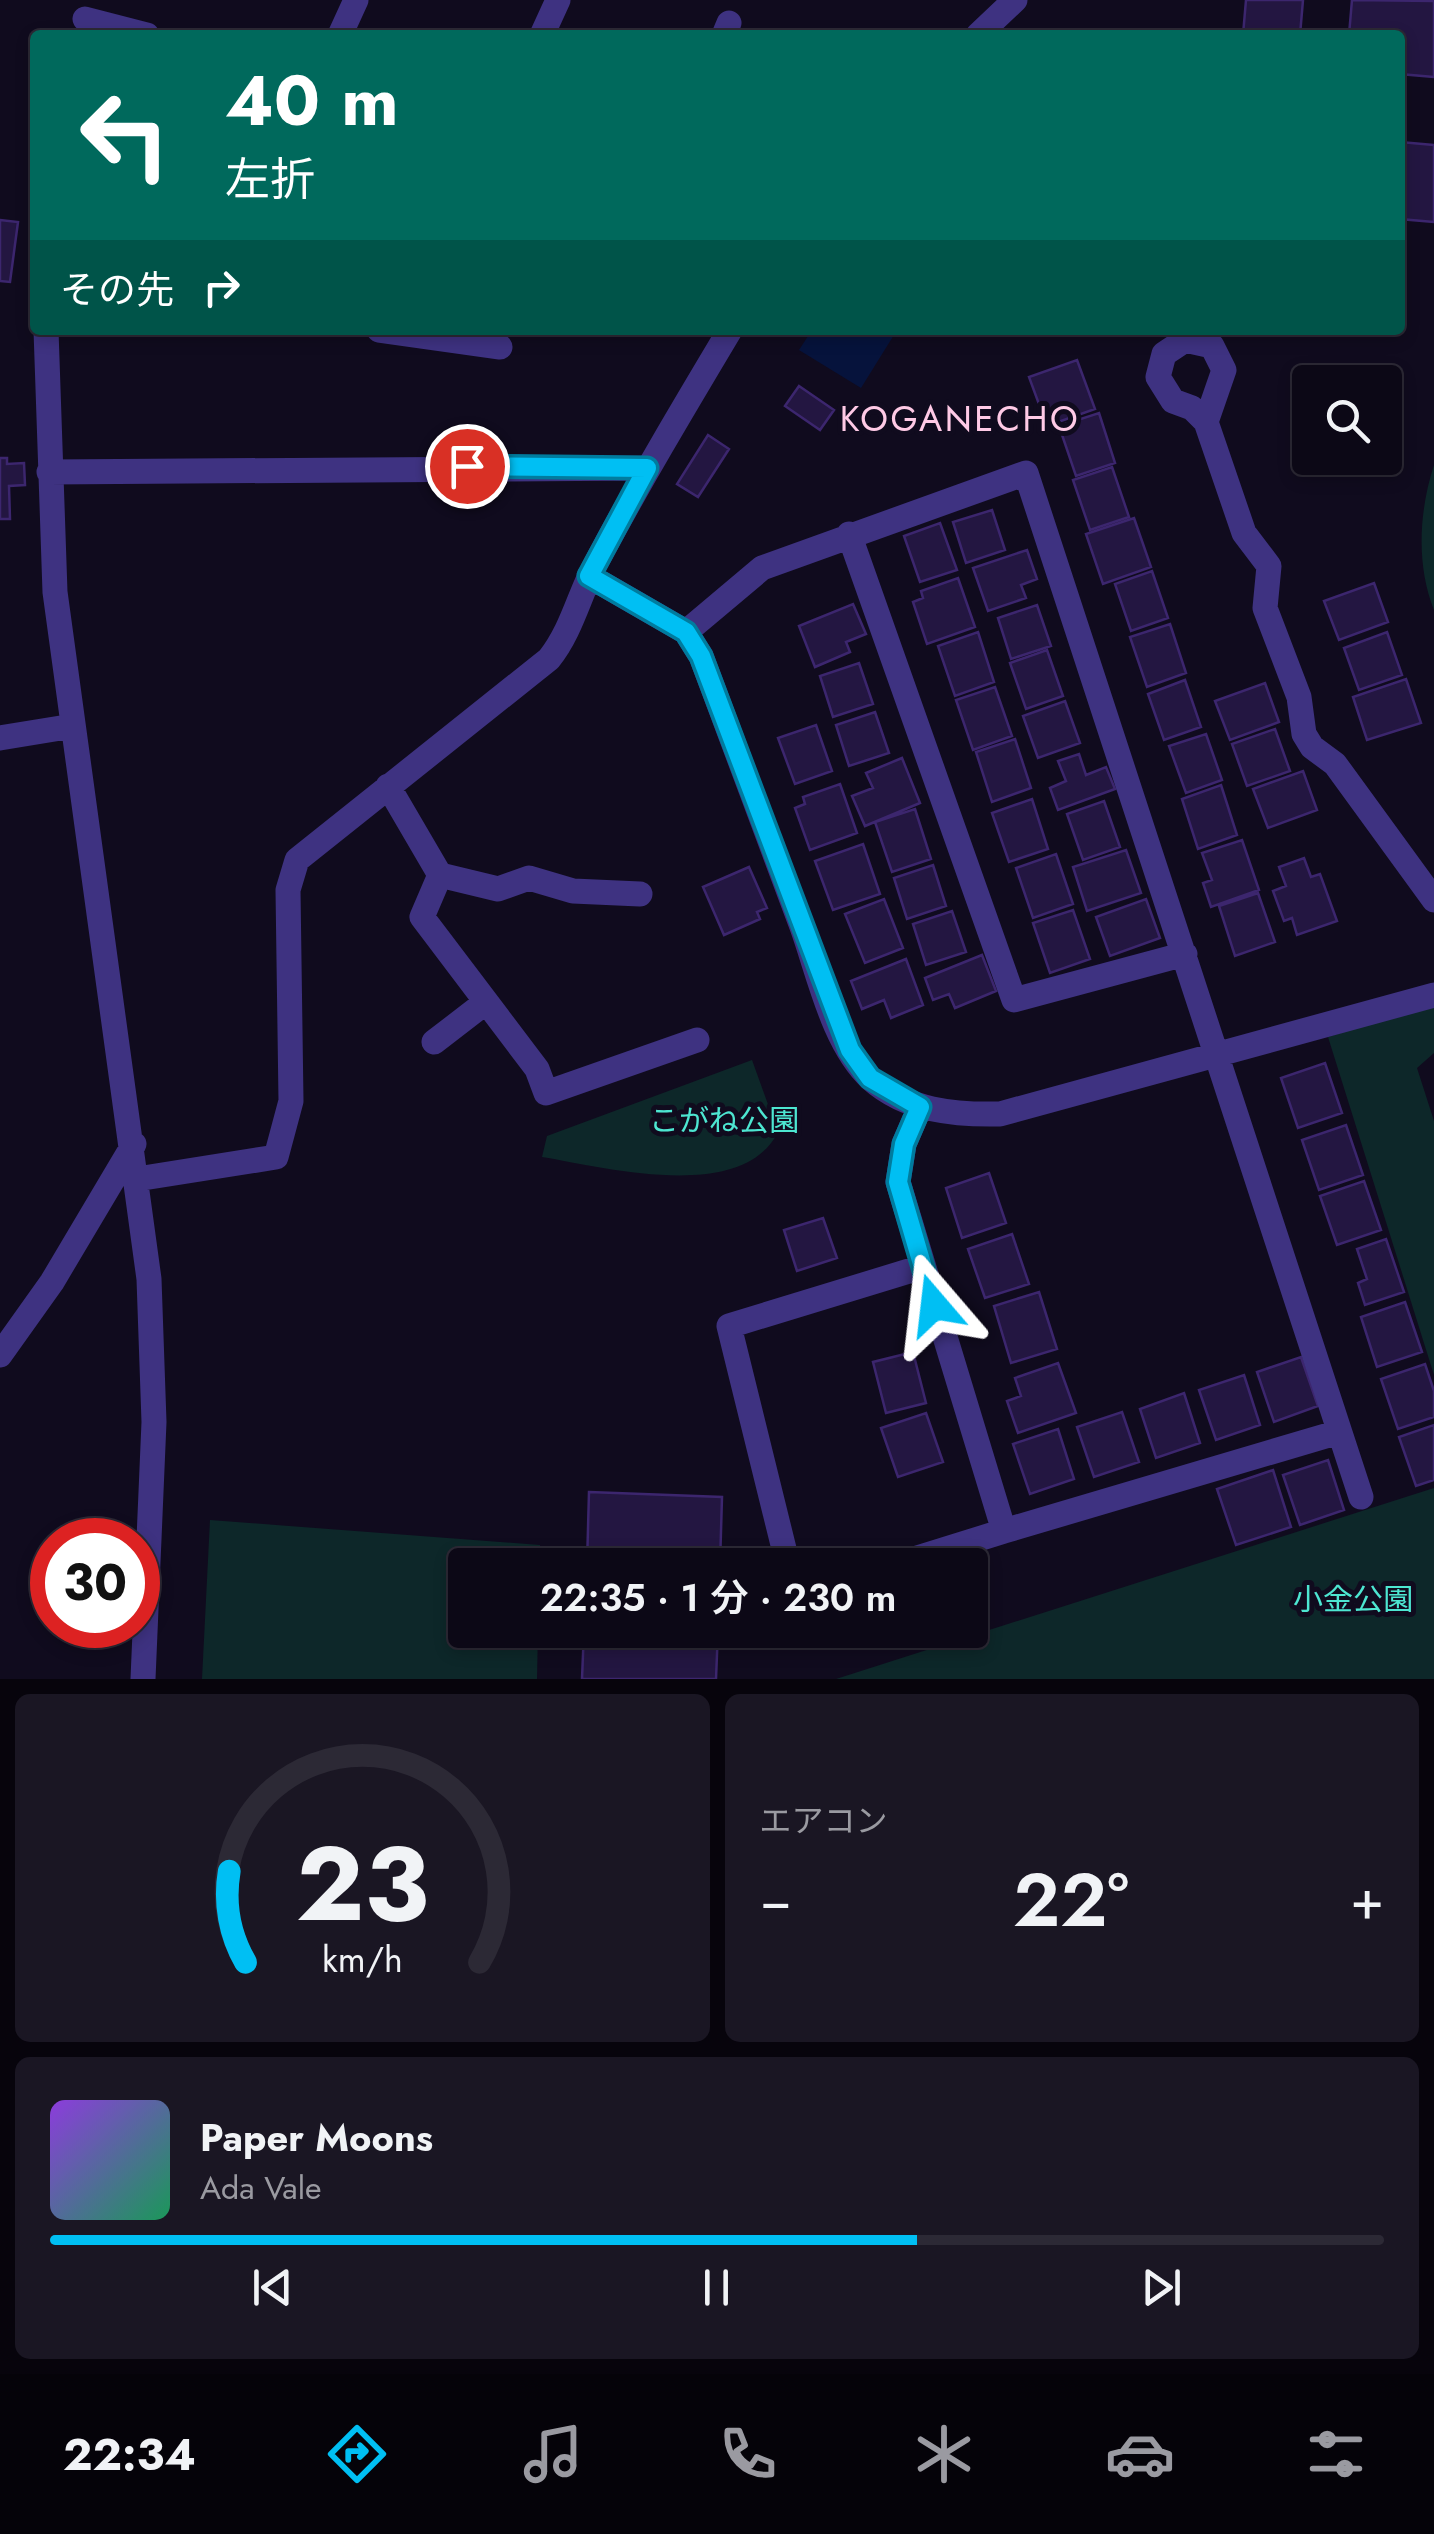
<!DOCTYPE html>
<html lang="ja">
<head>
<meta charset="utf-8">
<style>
  body { margin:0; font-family:Jost,"Noto Sans JP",sans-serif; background:#1a1623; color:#f1f3f6; height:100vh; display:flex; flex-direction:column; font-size:38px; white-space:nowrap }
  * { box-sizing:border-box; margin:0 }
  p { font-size:32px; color:#9a9aa1 }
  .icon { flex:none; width:55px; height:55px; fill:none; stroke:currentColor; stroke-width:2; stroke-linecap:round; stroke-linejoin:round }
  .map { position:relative; height:1679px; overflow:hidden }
  .sheet { display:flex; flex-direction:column; gap:15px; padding:15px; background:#07040c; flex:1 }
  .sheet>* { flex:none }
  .guide { position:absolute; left:30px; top:30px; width:1375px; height:305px; border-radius:10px; box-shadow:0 5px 15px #0003,0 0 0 2px #2c2935; background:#00695c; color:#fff; overflow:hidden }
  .buttons { position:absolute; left:1292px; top:365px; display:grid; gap:20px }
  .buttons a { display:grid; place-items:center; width:110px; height:110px; border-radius:10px; background:#0c0816; box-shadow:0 5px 15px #0003,0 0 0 2px #2c2935; font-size:50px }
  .speed { position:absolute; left:30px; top:1518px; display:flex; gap:20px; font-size:50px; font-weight:700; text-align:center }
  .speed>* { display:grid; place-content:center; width:130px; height:130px; border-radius:50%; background:#0c0816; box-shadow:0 5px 15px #0003,0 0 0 2px #2c2935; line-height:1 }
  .speed .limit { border:15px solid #d22; background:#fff; color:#111 }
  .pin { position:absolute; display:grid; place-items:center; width:85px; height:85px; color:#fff; margin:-42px; border:5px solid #fff; border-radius:50%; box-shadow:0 2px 10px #0007 }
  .me { position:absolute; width:110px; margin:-55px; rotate:343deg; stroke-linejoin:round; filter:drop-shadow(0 0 8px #0008) }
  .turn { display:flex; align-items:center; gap:35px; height:210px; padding:0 30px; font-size:45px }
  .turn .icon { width:130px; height:130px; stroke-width:2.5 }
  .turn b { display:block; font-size:70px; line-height:85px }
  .then { display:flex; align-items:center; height:95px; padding:0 30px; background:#0003; gap:20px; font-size:38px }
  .big { font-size:75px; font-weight:600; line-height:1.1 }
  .sheet .widget { flex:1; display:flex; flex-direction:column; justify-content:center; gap:15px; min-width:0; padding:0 35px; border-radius:15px; background:#1a1623 }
  .sheet .dial { align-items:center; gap:0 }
  .dial svg { height:260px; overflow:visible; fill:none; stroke:#2c2935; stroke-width:7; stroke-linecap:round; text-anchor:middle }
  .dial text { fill:#f1f3f6; stroke:none }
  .song { display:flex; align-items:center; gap:30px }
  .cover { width:120px; height:120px; border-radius:15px; background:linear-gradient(135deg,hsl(270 70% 55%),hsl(150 70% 35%)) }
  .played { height:10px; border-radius:5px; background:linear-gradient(90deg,#00bff3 65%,#2c2935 65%) }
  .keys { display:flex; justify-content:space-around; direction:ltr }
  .heat { display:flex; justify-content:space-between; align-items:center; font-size:55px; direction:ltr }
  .sheet .tiles { flex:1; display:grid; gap:15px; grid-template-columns:1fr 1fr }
  .widget:last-child { grid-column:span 2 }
  .trip { position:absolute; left:448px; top:1548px; width:540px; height:100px; border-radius:10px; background:#0c0816; box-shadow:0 5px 15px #0003,0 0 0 2px #2c2935; font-weight:600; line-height:100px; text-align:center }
  .dock { display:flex; height:160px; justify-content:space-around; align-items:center; background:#050309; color:#9a9aa1 }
  .dock .icon { width:70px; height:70px }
  .dock .active { color:#00bff3 }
  .dock b { font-size:45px; color:#f1f3f6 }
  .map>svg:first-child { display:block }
  .green { fill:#0d2729 }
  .water { fill:#06133c }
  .building { fill:#231641; stroke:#3c266e; stroke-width:2.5 }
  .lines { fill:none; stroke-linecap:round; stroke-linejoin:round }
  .minor { stroke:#3e3281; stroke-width:25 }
  .route-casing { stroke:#007c9e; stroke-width:25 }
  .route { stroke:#00bff3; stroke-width:18 }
  .labels { text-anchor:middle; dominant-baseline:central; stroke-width:10; stroke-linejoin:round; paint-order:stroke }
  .park-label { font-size:30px; fill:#4de6d1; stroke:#100b1e }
  .quarter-label { font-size:35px; letter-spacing:2.5px; fill:#ffcae6; stroke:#100b1e }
</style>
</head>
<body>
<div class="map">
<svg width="1434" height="1679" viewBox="0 0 1434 1679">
  <rect width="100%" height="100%" fill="#100b1e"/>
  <path class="green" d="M1434,465V610C1416,565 1419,511 1434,465Z
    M1434,1004V1053L1417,1068L1434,1121V1375L1328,1037Z
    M752,1060L778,1132C742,1204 604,1167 542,1157L547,1136Z
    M1434,1488V1679H836Z
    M210,1520L540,1545V1565H465V1630H538L537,1679H202Z"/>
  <path class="water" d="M812,330H897L861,388L799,350Z"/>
  <path class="building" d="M1246,0H1303L1300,35H1243Z
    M1352,0L1434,1V77L1400,74V35H1349Z
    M1400,142L1434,145V222L1400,219Z
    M0,220L18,222L10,282L0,281Z
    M1077,360L1095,409L1047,426L1029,377Z
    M799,386L834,410L820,430L785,406Z
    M1099,413L1115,463L1076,476L1059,426Z
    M708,435L729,449L698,497L677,484Z
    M0,458H7V464L24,463L25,485L9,486L10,519H0Z
    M1112,467L1129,517L1090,530L1073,480Z
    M992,510L1005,550L966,563L953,522Z
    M1134,518L1151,567L1103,584L1086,534Z
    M940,523L957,570L920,582L904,536Z
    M1027,550L1037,579L1021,585L1026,598L988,611L973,568Z
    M1152,571L1168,618L1131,631L1115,584Z
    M958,578L975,627L927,644L913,602L923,598L921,591Z
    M1374,583L1388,622L1339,640L1324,601Z
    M853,604L866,634L846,642L850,652L815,667L799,626Z
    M1037,605L1051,646L1011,659L998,618Z
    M1170,624L1186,673L1147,687L1130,637Z
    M978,632L994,682L955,696L938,646Z
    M1387,632L1402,675L1359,690L1344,648Z
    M1047,650L1063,696L1026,709L1010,663Z
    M859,663L873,704L833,717L820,676Z
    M1406,679L1421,723L1367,740L1353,697Z
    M1185,680L1201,727L1164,740L1148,694Z
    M1265,683L1279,722L1230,740L1215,701Z
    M995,687L1012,736L973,750L956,700Z
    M1065,701L1080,743L1038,758L1023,716Z
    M875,712L889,753L849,766L836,725Z
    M816,725L832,771L795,784L778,738Z
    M1275,729L1290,771L1247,786L1232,744Z
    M1206,734L1222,780L1186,793L1169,746Z
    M1015,739L1031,788L992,802L976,752Z
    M1079,754L1086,775L1106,767L1115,789L1058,810L1050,788L1066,781L1058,761Z
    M902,758L920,803L865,826L852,796L873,788L866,773Z
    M1303,771L1317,810L1268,828L1253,789Z
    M840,784L857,833L810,850L795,808L805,804L803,797Z
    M1221,785L1237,835L1198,849L1182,799Z
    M1032,799L1048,849L1009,862L992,813Z
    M1104,801L1120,847L1083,860L1067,814Z
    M915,809L931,859L892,872L875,822Z
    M1242,840L1259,890L1211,907L1203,883L1212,880L1202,853Z
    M863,844L880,894L833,910L815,861Z
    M1126,850L1141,893L1087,911L1073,867Z
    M1056,854L1073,904L1033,918L1016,868Z
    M1304,858L1311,877L1320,874L1337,921L1297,935L1292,918L1284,921L1273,891L1286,886L1279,867Z
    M933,865L946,906L907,919L894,878Z
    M749,867L767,908L757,912L760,919L724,935L703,887Z
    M1258,893L1275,942L1235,956L1219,906Z
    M884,899L903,948L865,963L845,914Z
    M1146,899L1160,938L1110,956L1096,917Z
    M1073,910L1090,959L1050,973L1033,923Z
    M952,911L966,952L926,965L913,924Z
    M982,955L996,991L955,1008L949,994L933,1000L925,978Z
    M906,959L923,1005L891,1018L884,1000L862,1009L851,981Z
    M1325,1063L1342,1113L1298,1128L1281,1078Z
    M1346,1125L1363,1175L1319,1190L1302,1140Z
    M989,1173L1006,1223L962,1238L946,1188Z
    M1364,1181L1381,1230L1337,1245L1320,1196Z
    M823,1218L837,1258L797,1271L784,1230Z
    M1012,1234L1029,1284L985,1298L968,1249Z
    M1386,1239L1404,1292L1365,1305L1358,1283L1367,1279L1357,1249Z
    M1039,1292L1057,1349L1011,1363L994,1306Z
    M1405,1302L1422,1352L1377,1367L1361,1317Z
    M913,1352L926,1403L886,1413L873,1362Z
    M1301,1357L1318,1406L1274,1422L1257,1372Z
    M1058,1363L1076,1413L1018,1433L1007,1401L1021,1396L1015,1378Z
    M1425,1364L1434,1391V1417L1398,1429L1381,1379Z
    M1244,1375L1260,1425L1216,1440L1199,1390Z
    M1184,1393L1200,1443L1156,1458L1140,1409Z
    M1122,1412L1139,1462L1094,1477L1077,1427Z
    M926,1413L943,1462L898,1477L881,1428Z
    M1434,1425V1480L1416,1486L1399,1437Z
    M1058,1429L1074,1479L1030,1494L1013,1444Z
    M1328,1460L1344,1510L1300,1525L1283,1475Z
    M1273,1470L1291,1527L1236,1545L1217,1489Z
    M589,1492L722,1497L720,1565H587Z
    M584,1630H718L716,1679H582Z"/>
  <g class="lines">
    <path class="minor" d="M85,19L147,35
      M340,35L356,0
      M542,35L558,0
      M724,35L729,23
      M978,35L1015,0
      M46,330L55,592L149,1279L154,1422L143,1679
      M379,330L500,347
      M1206,422L1224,370L1212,346L1185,340L1164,354L1158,377L1173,401L1192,408L1206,422L1244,533L1269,566L1265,608L1299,697L1304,734L1312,747L1335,764L1434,900
      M49,472L647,468
      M849,534L1014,1000L1185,954
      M589,576L686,632L701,656C735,746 768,837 802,927C819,974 833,1044 871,1079C907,1111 955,1115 1000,1114L1434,995
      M686,632L762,568L1026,473L1361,1497
      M0,738L73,726
      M388,786L440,875L498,889L529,878L573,891L640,894
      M440,875L422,917L537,1069L546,1093L697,1040
      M434,1042L486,1002
      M920,1107L904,1144L898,1182L1004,1531L1339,1432
      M137,1179L276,1157L291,1101L288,890L297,860L549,659C572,630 579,595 596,563C638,484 684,407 730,330
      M0,1355L52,1282L134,1144
      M788,1565L729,1326L922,1267
      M895,1565L1004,1531"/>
  </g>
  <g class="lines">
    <defs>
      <path id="route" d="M467,466L647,468L589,576L686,632L701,656L850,1050L870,1078L920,1107L904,1144L898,1182L934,1305"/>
    </defs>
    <use href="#route" class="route-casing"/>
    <use href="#route" class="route"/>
  </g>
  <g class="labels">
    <g class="park-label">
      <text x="724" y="1120">こがね公園</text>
      <text x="1353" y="1599">小金公園</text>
    </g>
    <g class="quarter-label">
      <text x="960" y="419">KOGANECHO</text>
    </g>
  </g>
</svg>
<div class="buttons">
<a><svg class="icon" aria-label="search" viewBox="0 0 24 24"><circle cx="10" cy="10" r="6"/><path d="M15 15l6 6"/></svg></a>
</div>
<div class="speed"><div class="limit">30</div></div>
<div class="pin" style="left:467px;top:466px;background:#d93025"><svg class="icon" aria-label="arrive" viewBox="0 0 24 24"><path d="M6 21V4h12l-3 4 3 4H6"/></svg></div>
<svg class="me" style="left:934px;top:1305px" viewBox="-20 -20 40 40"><path d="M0-17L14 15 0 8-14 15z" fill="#00bff3" stroke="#fff" stroke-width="4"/></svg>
<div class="trip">22:35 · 1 分 · 230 m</div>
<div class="guide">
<div class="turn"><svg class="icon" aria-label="left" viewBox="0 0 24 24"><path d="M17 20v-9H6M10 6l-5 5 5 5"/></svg><div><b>40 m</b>左折</div></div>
<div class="then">その先<svg class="icon" aria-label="right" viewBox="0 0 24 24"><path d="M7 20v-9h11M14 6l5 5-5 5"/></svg></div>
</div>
</div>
<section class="sheet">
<div class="tiles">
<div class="widget dial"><svg viewBox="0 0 100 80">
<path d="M14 69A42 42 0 1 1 86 69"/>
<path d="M14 69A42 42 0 0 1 9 41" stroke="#00bff3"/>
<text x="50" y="56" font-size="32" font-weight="700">23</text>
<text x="50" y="72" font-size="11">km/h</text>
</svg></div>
<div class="widget"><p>エアコン</p>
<div class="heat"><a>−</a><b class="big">22°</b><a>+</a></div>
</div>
<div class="widget">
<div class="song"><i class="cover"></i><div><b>Paper Moons</b><p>Ada Vale</p></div></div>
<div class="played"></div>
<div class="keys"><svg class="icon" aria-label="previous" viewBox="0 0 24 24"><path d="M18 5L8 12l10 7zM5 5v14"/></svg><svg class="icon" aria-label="pause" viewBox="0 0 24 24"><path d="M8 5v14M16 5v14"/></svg><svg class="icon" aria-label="next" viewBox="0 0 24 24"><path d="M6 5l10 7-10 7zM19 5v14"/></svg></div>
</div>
</div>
</section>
<nav class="dock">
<b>22:34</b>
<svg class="icon active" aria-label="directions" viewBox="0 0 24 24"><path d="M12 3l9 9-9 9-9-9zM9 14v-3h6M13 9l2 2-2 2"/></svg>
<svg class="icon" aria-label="music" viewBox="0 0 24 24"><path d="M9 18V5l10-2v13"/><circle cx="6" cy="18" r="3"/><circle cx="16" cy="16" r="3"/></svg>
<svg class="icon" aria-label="phone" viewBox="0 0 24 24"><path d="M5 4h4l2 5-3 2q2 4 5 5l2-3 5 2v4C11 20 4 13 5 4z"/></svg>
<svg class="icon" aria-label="climate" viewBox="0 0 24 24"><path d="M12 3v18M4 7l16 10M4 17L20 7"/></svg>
<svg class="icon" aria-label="car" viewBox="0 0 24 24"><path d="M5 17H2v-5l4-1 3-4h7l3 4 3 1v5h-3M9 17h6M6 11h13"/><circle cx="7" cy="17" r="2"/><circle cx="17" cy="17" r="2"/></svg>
<svg class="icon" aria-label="filters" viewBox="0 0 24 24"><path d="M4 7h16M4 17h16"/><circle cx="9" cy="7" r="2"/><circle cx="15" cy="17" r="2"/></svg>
</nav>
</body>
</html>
